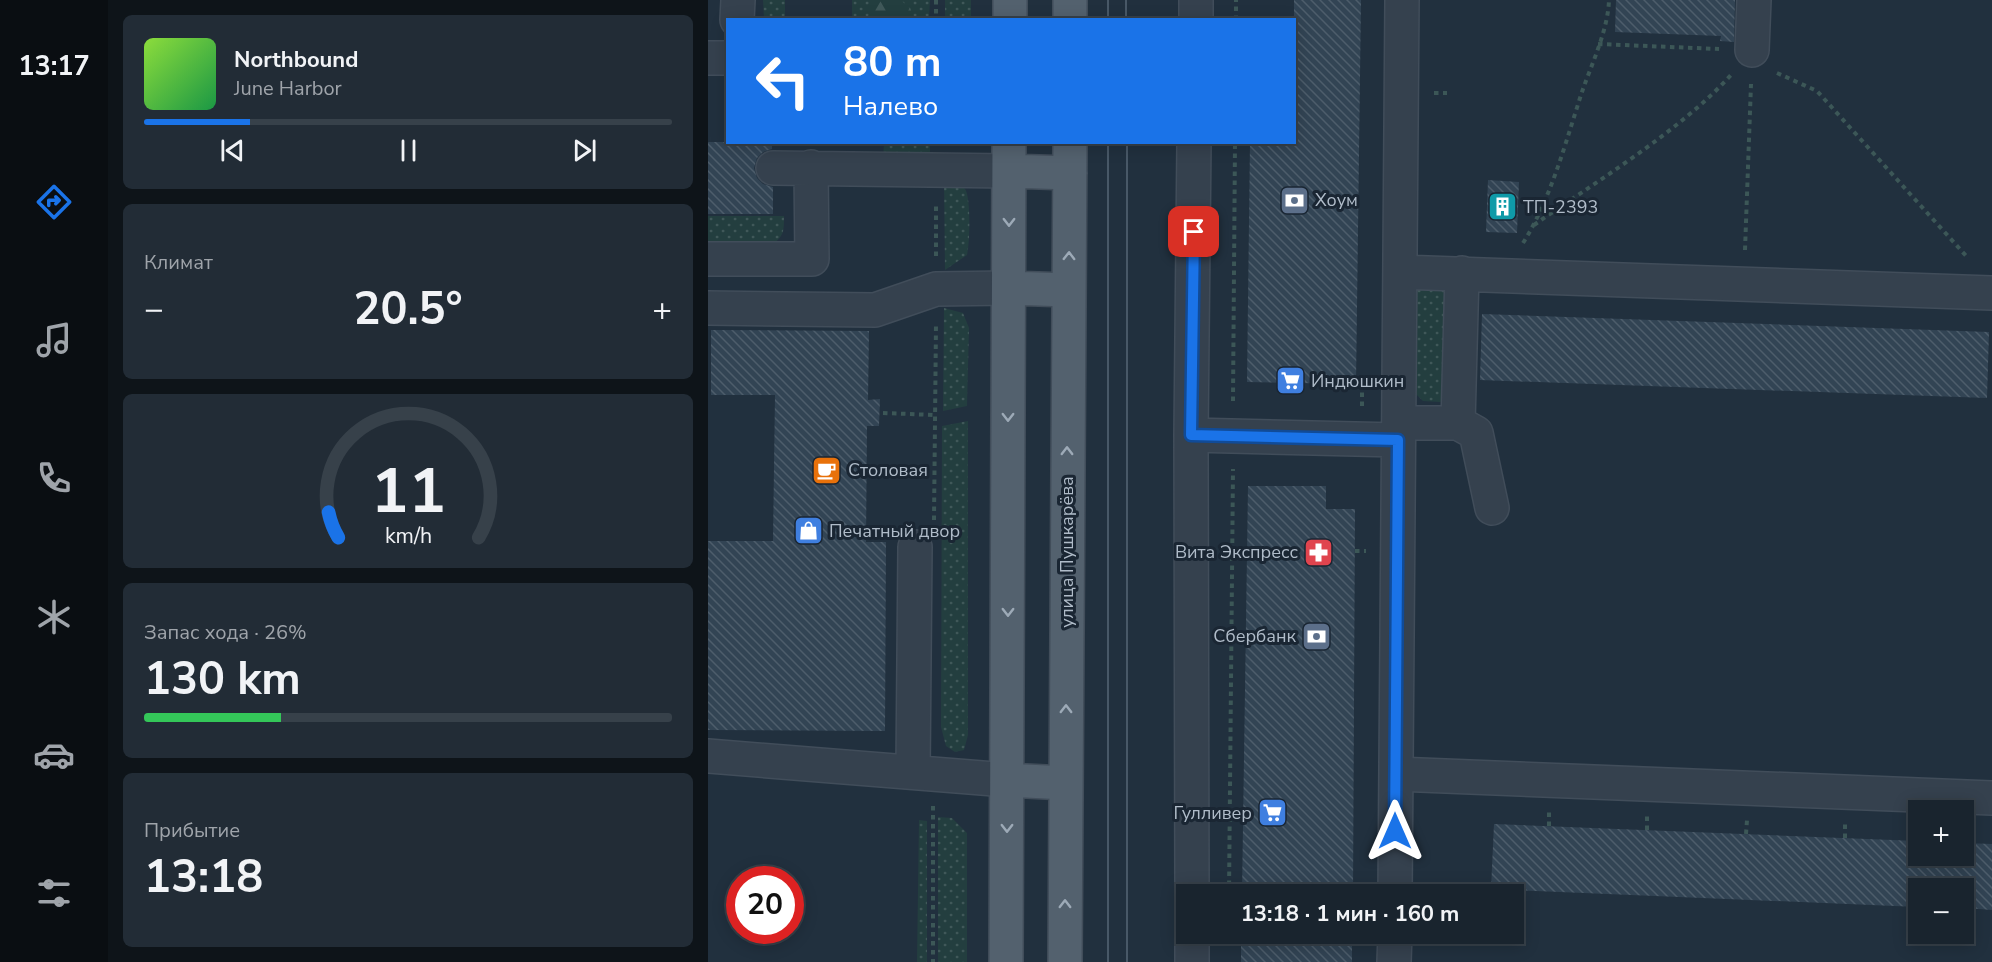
<!DOCTYPE html>
<html lang="ru">
<head>
<meta charset="utf-8">
<style>
  body { margin:0; font-family:"Nunito Sans",sans-serif; background:#222c36; color:#f1f3f6; height:100vh; display:flex; flex-direction:column; font-size:22px; white-space:nowrap }
  * { box-sizing:border-box; margin:0 }
  p { font-size:20px; color:#9fa4aa }
  .icon { flex:none; width:33px; height:33px; fill:none; stroke:currentColor; stroke-width:2; stroke-linecap:round; stroke-linejoin:round }
  .map { position:relative; flex:1; overflow:hidden }
  .details { display:flex; flex-direction:column; gap:15px; padding:15px; background:#0e1419; width:600px }
  .details>* { flex:none }
  .hud { position:absolute; left:18px; top:18px; width:570px; height:126px; border-radius:0px; box-shadow:0 3px 15px #0003,0 0 0 2px #37414a; background:#1a73e8; color:#fff; overflow:hidden }
  .tools { position:absolute; left:1200px; top:800px; display:grid; gap:12px }
  .tools a { display:grid; place-items:center; width:66px; height:66px; border-radius:0px; background:#19242e; box-shadow:0 3px 15px #0003,0 0 0 2px #37414a; font-size:30px }
  .speed { position:absolute; left:18px; top:866px; display:flex; gap:12px; font-size:30px; font-weight:700; text-align:center }
  .speed>* { display:grid; place-content:center; width:78px; height:78px; border-radius:50%; background:#19242e; box-shadow:0 3px 15px #0003,0 0 0 2px #37414a; line-height:1 }
  .speed .limit { border:9px solid #d22; background:#fff; color:#111 }
  .pin { position:absolute; display:grid; place-items:center; width:51px; height:51px; color:#fff; margin:-26px; border-radius:12px; box-shadow:0 3px 9px #0006 }
  .me { position:absolute; width:66px; margin:-33px; rotate:0deg; stroke-linejoin:round; filter:drop-shadow(0 0 4px #0008) }
  .turn { display:flex; align-items:center; gap:21px; height:126px; padding:0 18px; font-size:27px }
  .turn .icon { width:78px; height:78px; stroke-width:2.5 }
  .turn b { display:block; font-size:42px; line-height:51px }
  .big { font-size:45px; font-weight:700; line-height:1.1 }
  .details .tile { flex:1; display:flex; flex-direction:column; justify-content:center; gap:9px; min-width:0; padding:0 21px; border-radius:9px; background:#222c36 }
  .details .dial { align-items:center; gap:0 }
  .dial svg { height:156px; overflow:visible; fill:none; stroke:#37414a; stroke-width:7; stroke-linecap:round; text-anchor:middle }
  .dial text { fill:#f1f3f6; stroke:none }
  .song { display:flex; align-items:center; gap:18px }
  .cover { width:72px; height:72px; border-radius:9px; background:linear-gradient(135deg,hsl(90 70% 55%),hsl(140 70% 35%)) }
  .played { height:6px; border-radius:3px; background:linear-gradient(90deg,#1a73e8 20%,#37414a 20%) }
  .keys { display:flex; justify-content:space-around; direction:ltr }
  .heat { display:flex; justify-content:space-between; align-items:center; font-size:33px; direction:ltr }
  .charge { height:9px; border-radius:4px; background:linear-gradient(90deg,#34c759 26%,#37414a 0) }
  .trip { position:absolute; left:468px; top:884px; width:348px; height:60px; border-radius:0px; background:#19242e; box-shadow:0 3px 15px #0003,0 0 0 2px #37414a; font-weight:700; line-height:60px; text-align:center }
  main { display:flex; flex:1; min-height:0 }
  .tabs { display:flex; flex-direction:column; width:108px; justify-content:space-around; align-items:center; background:#0a0e12; color:#9fa4aa }
  .tabs .icon { width:42px; height:42px }
  .tabs .selected { color:#1a73e8 }
  .tabs b { font-size:27px; color:#f1f3f6 }
  .map>svg:first-child { display:block }
  .grass { fill:url(#grass-dots) }
  .forest { fill:url(#forest-firs) }
  .building { fill:url(#building-back-hatch) }
  .lines { fill:none; stroke-linecap:round; stroke-linejoin:round }
  .minor-casing { stroke:#414d5a; stroke-width:36 }
  .major-casing { stroke:#414d5a; stroke-width:36 }
  .path { stroke:#3c5757; stroke-width:4; stroke-dasharray:4.5 4.5; stroke-linecap:butt }
  .minor { stroke:#35414e; stroke-width:33 }
  .major { stroke:#53616e; stroke-width:33 }
  .tram { stroke:#566675; stroke-width:1.5 }
  .oneway { stroke:#9daab7 }
  .route-casing { stroke:#114b97; stroke-width:15 }
  .route { stroke:#1a73e8; stroke-width:10 }
  .labels { text-anchor:middle; dominant-baseline:central; stroke-width:6; stroke-linejoin:round; paint-order:stroke }
  .poi-label { font-size:18px; fill:#b0bcc9; stroke:#1a2633; text-anchor:start }
  .street-label { font-size:18px; fill:#b0bcc9; stroke:#1a2633 }
</style>
</head>
<body>
<main>
<nav class="tabs">
<b>13:17</b>
<svg class="icon selected" aria-label="directions" viewBox="0 0 24 24"><path d="M12 3l9 9-9 9-9-9zM9 14v-3h6M13 9l2 2-2 2"/></svg>
<svg class="icon" aria-label="music" viewBox="0 0 24 24"><path d="M9 18V5l10-2v13"/><circle cx="6" cy="18" r="3"/><circle cx="16" cy="16" r="3"/></svg>
<svg class="icon" aria-label="phone" viewBox="0 0 24 24"><path d="M5 4h4l2 5-3 2q2 4 5 5l2-3 5 2v4C11 20 4 13 5 4z"/></svg>
<svg class="icon" aria-label="climate" viewBox="0 0 24 24"><path d="M12 3v18M4 7l16 10M4 17L20 7"/></svg>
<svg class="icon" aria-label="car" viewBox="0 0 24 24"><path d="M5 17H2v-5l4-1 3-4h7l3 4 3 1v5h-3M9 17h6M6 11h13"/><circle cx="7" cy="17" r="2"/><circle cx="17" cy="17" r="2"/></svg>
<svg class="icon" aria-label="filters" viewBox="0 0 24 24"><path d="M4 7h16M4 17h16"/><circle cx="9" cy="7" r="2"/><circle cx="15" cy="17" r="2"/></svg>
</nav>
<section class="details">
<div class="tile">
<div class="song"><i class="cover"></i><div><b>Northbound</b><p>June Harbor</p></div></div>
<div class="played"></div>
<div class="keys"><svg class="icon" aria-label="previous" viewBox="0 0 24 24"><path d="M18 5L8 12l10 7zM5 5v14"/></svg><svg class="icon" aria-label="pause" viewBox="0 0 24 24"><path d="M8 5v14M16 5v14"/></svg><svg class="icon" aria-label="next" viewBox="0 0 24 24"><path d="M6 5l10 7-10 7zM19 5v14"/></svg></div>
</div>
<div class="tile"><p>Климат</p>
<div class="heat"><a>−</a><b class="big">20.5°</b><a>+</a></div>
</div>
<div class="tile dial"><svg viewBox="0 0 100 80">
<path d="M14 69A42 42 0 1 1 86 69"/>
<path d="M14 69A42 42 0 0 1 9 56" stroke="#1a73e8"/>
<text x="50" y="56" font-size="32" font-weight="700">11</text>
<text x="50" y="72" font-size="11">km/h</text>
</svg></div>
<div class="tile"><p>Запас хода · 26%</p><b class="big">130 km</b><div class="charge"></div></div>
<div class="tile"><p>Прибытие</p><b class="big">13:18</b></div>
</section>
<div class="map">
<svg width="1284" height="962" viewBox="0 0 1284 962">
  <defs>
    <pattern id="grass-dots" width="8" height="8" patternUnits="userSpaceOnUse" patternTransform="scale(1.5)"><rect width="8" height="8" fill="#233e3f"/><path d="M2 2h.1M6 6h.1" fill="none" stroke="#405859" stroke-width="1.8" stroke-linecap="round"/></pattern>
    <pattern id="forest-firs" width="22" height="20" patternUnits="userSpaceOnUse" patternTransform="scale(1.5)"><rect width="22" height="20" fill="#233e3f"/><path d="M5 1l3.5 6h-7zM16 11l3.5 6h-7z" fill="#405859"/></pattern>
    <pattern id="building-back-hatch" width="6" height="6" patternUnits="userSpaceOnUse" patternTransform="scale(1.5)"><rect width="6" height="6" fill="#324454"/><path d="M-1 5l2 2M0 0l6 6M5-1l2 2" fill="none" stroke="#4d5d6b"/></pattern>
  </defs>
  <rect width="100%" height="100%" fill="#21303e"/>
  <path class="grass" d="M55,0H77V19H56Z
    M144,0H222L221,19L144,20Z
    M237,0H263V19H237Z
    M176,143H222V159L175,158Z
    M236,179C245,180 251,181 257,189C263,197 262,243 259,255L237,270Z
    M0,216H76C76,231 76,237 63,245L0,251Z
    M741,285L737,398L732,402L715,401L705,391L707,291L709,286Z
    M236,308L255,313L261,328L259,406L235,411Z
    M260,421V735L256,750L247,752L238,746L233,727L234,426Z
    M230,817L244,818L259,833V962H230Z
    M211,820L219,821V962H209Z"/>
  <path class="forest" d="M164,0H193L203,10L204,19H160Z"/>
  <path class="building" d="M586,0H653L648,384L539,382L542,142H586Z
    M908,0H1027L1026,42L1012,41L1013,36L907,32Z
    M0,142H64V149L55,152L49,158L46,168L49,178L55,184L65,187V214H0Z
    M780,180L811,182L809,233L778,232Z
    M774,314L1281,332L1279,398L772,380Z
    M3,330L161,331L160,400L172,399L171,426H159L158,542H178L177,731L0,730V541H65L67,395H3Z
    M540,486H618V509H647L645,894H534Z
    M786,824L1210,841V855H1256V843L1284,844V910L1256,908V888H1210V907L783,889Z
    M533,933H644V962H533Z"/>
  <g class="lines">
    <defs>
      <path id="minor" d="M29,20L30,0
        M488,20V0
        M1044,50L1046,0
        M0,58H20
        M65,168L301,171
        M0,259H104L103,167
        M692,272L1284,293
        M0,308L167,310L228,289L301,288
        M691,423H750L768,433L784,508
        M750,423L754,273
        M483,435L690,440
        M0,756L299,780
        M205,771L207,547
        M688,774L1284,798
        M484,894L483,435L486,142
        M687,894L694,0
        M484,933V962
        M686,962L687,933"/>
      <path id="major" d="M302,20V0
        M362,20V0
        M301,171L362,173
        M301,288L360,290
        M299,780L358,783
        M298,962L301,142
        M357,962L362,142"/>
    </defs>
    <use href="#minor" class="minor-casing"/>
    <use href="#major" class="major-casing"/>
    <path class="path" d="M228,0V20
      M528,20V0
      M890,44L1011,49
      M1069,73L1109,91L1260,258
      M726,93H739
      M826,225C889,181 972,131 1023,75
      M815,243C844,197 858,140 875,89C885,61 900,29 901,0
      M1037,250L1043,84
      M228,256V203
      M525,401L527,142
      M654,406V389
      M175,413L227,415
      M226,520L228,323
      M647,551H658
      M225,806V962
      M841,826V812
      M939,830V816
      M1038,834L1039,820
      M1137,838V824
      M521,894L525,469"/>
    <use href="#minor" class="minor"/>
    <use href="#major" class="major"/>
    <path class="tram" d="M400,0V20
      M418,0V20
      M400,142V962
      M419,142V962"/>
  </g>
  <defs><path id="oneway-chevron" d="M-2-3.5L2.5 0L-2 3.5" fill="none" stroke-width="1.6" stroke-linecap="round" stroke-linejoin="round" transform="scale(1.5)"/></defs>
  <g class="oneway">
    <use href="#oneway-chevron" transform="translate(301 222) rotate(90)"/>
    <use href="#oneway-chevron" transform="translate(361 256) rotate(-89)"/>
    <use href="#oneway-chevron" transform="translate(300 417) rotate(90)"/>
    <use href="#oneway-chevron" transform="translate(359 451) rotate(-90)"/>
    <use href="#oneway-chevron" transform="translate(300 612) rotate(90)"/>
    <use href="#oneway-chevron" transform="translate(358 709) rotate(-90)"/>
    <use href="#oneway-chevron" transform="translate(299 828) rotate(90)"/>
    <use href="#oneway-chevron" transform="translate(357 904) rotate(-90)"/>
  </g>
  <g class="lines">
    <defs>
      <path id="route" d="M486,232L483,435L690,440L687,831"/>
    </defs>
    <use href="#route" class="route-casing"/>
    <use href="#route" class="route"/>
  </g>
  <defs>
    <symbol id="bank-square" viewBox="-11 -11 22 22"><rect x="-9" y="-9" width="18" height="18" rx="4" fill="#5c6f8a" stroke="#1a2633"/><path d="M-6-4H6V4H-6ZM0-2.3a2.3 2.3 0 1 0 0 4.6a2.3 2.3 0 1 0 0-4.6Z" fill="#fff"/></symbol>
    <symbol id="building-square" viewBox="-11 -11 22 22"><rect x="-9" y="-9" width="18" height="18" rx="4" fill="#0f9aa8" stroke="#1a2633"/><path d="M-4-6H4V6H1V3H-1V6H-4ZM-2.5-4.3h1.7v1.8h-1.7ZM.8-4.3h1.7v1.8H.8ZM-2.5-1h1.7V.8h-1.7ZM.8-1h1.7V.8H.8Z" fill="#fff"/></symbol>
    <symbol id="supermarket-square" viewBox="-11 -11 22 22"><rect x="-9" y="-9" width="18" height="18" rx="4" fill="#3f7fe0" stroke="#1a2633"/><path d="M-6-5.5h2.5l.6 2H6L4.5 2H-2.5L-4.4-4H-6ZM-1.5 3.2a1.3 1.3 0 1 0 .1 0ZM3 3.2a1.3 1.3 0 1 0 .1 0Z" fill="#fff"/></symbol>
    <symbol id="cafe-square" viewBox="-11 -11 22 22"><rect x="-9" y="-9" width="18" height="18" rx="4" fill="#e8710a" stroke="#1a2633"/><path d="M-5.5-4.5H6V0H3Q3 3.5 0 3.5H-2.5Q-5.5 3.5-5.5 0ZM3-3.2v2h1.7v-2ZM-6 4.5H4V6H-6Z" fill="#fff"/></symbol>
    <symbol id="shop-square" viewBox="-11 -11 22 22"><rect x="-9" y="-9" width="18" height="18" rx="4" fill="#3f7fe0" stroke="#1a2633"/><path d="M-5-2.5h2.3a2.7 3.5 0 0 1 5.4 0H5L5.5 6h-11ZM-1.5-2.5h3a1.5 2.3 0 0 0-3 0Z" fill="#fff"/></symbol>
    <symbol id="pharmacy-square" viewBox="-11 -11 22 22"><rect x="-9" y="-9" width="18" height="18" rx="4" fill="#e0444e" stroke="#1a2633"/><path d="M-2-6h4v4h4v4h-4v4h-4v-4h-4v-4h4Z" fill="#fff"/></symbol>
  </defs>
  <g fill-rule="evenodd">
    <use href="#bank-square" x="570" y="184" width="33" height="33"/>
    <use href="#building-square" x="778" y="190" width="33" height="33"/>
    <use href="#supermarket-square" x="566" y="364" width="33" height="33"/>
    <use href="#cafe-square" x="102" y="454" width="33" height="33"/>
    <use href="#shop-square" x="84" y="514" width="33" height="33"/>
    <use href="#pharmacy-square" x="594" y="536" width="33" height="33"/>
    <use href="#bank-square" x="592" y="620" width="33" height="33"/>
    <use href="#supermarket-square" x="548" y="796" width="33" height="33"/>
  </g>
  <g class="labels">
    <g class="poi-label">
      <text x="607" y="200">Хоум</text>
      <text x="815" y="207">ТП-2393</text>
      <text x="603" y="381">Индюшкин</text>
      <text x="140" y="470">Столовая</text>
      <text x="121" y="531">Печатный двор</text>
      <text x="590" y="552" text-anchor="end">Вита Экспресс</text>
      <text x="588" y="636" text-anchor="end">Сбербанк</text>
      <text x="544" y="813" text-anchor="end">Гулливер</text>
    </g>
    <g class="street-label">
      <text transform="translate(359 552) rotate(-90)">улица Пушкарёва</text>
    </g>
  </g>
</svg>
<div class="tools">
<a>+</a>
<a>−</a>
</div>
<div class="speed"><div class="limit">20</div></div>
<div class="pin" style="left:486px;top:232px;background:#d93025"><svg class="icon" aria-label="arrive" viewBox="0 0 24 24"><path d="M6 21V4h12l-3 4 3 4H6"/></svg></div>
<svg class="me" style="left:687px;top:831px" viewBox="-20 -20 40 40"><path d="M0-17L14 15 0 8-14 15z" fill="#1a73e8" stroke="#fff" stroke-width="4"/></svg>
<div class="trip">13:18 · 1 мин · 160 m</div>
<div class="hud">
<div class="turn"><svg class="icon" aria-label="left" viewBox="0 0 24 24"><path d="M17 20v-9H6M10 6l-5 5 5 5"/></svg><div><b>80 m</b>Налево</div></div>
</div>
</div>
</main>
</body>
</html>
